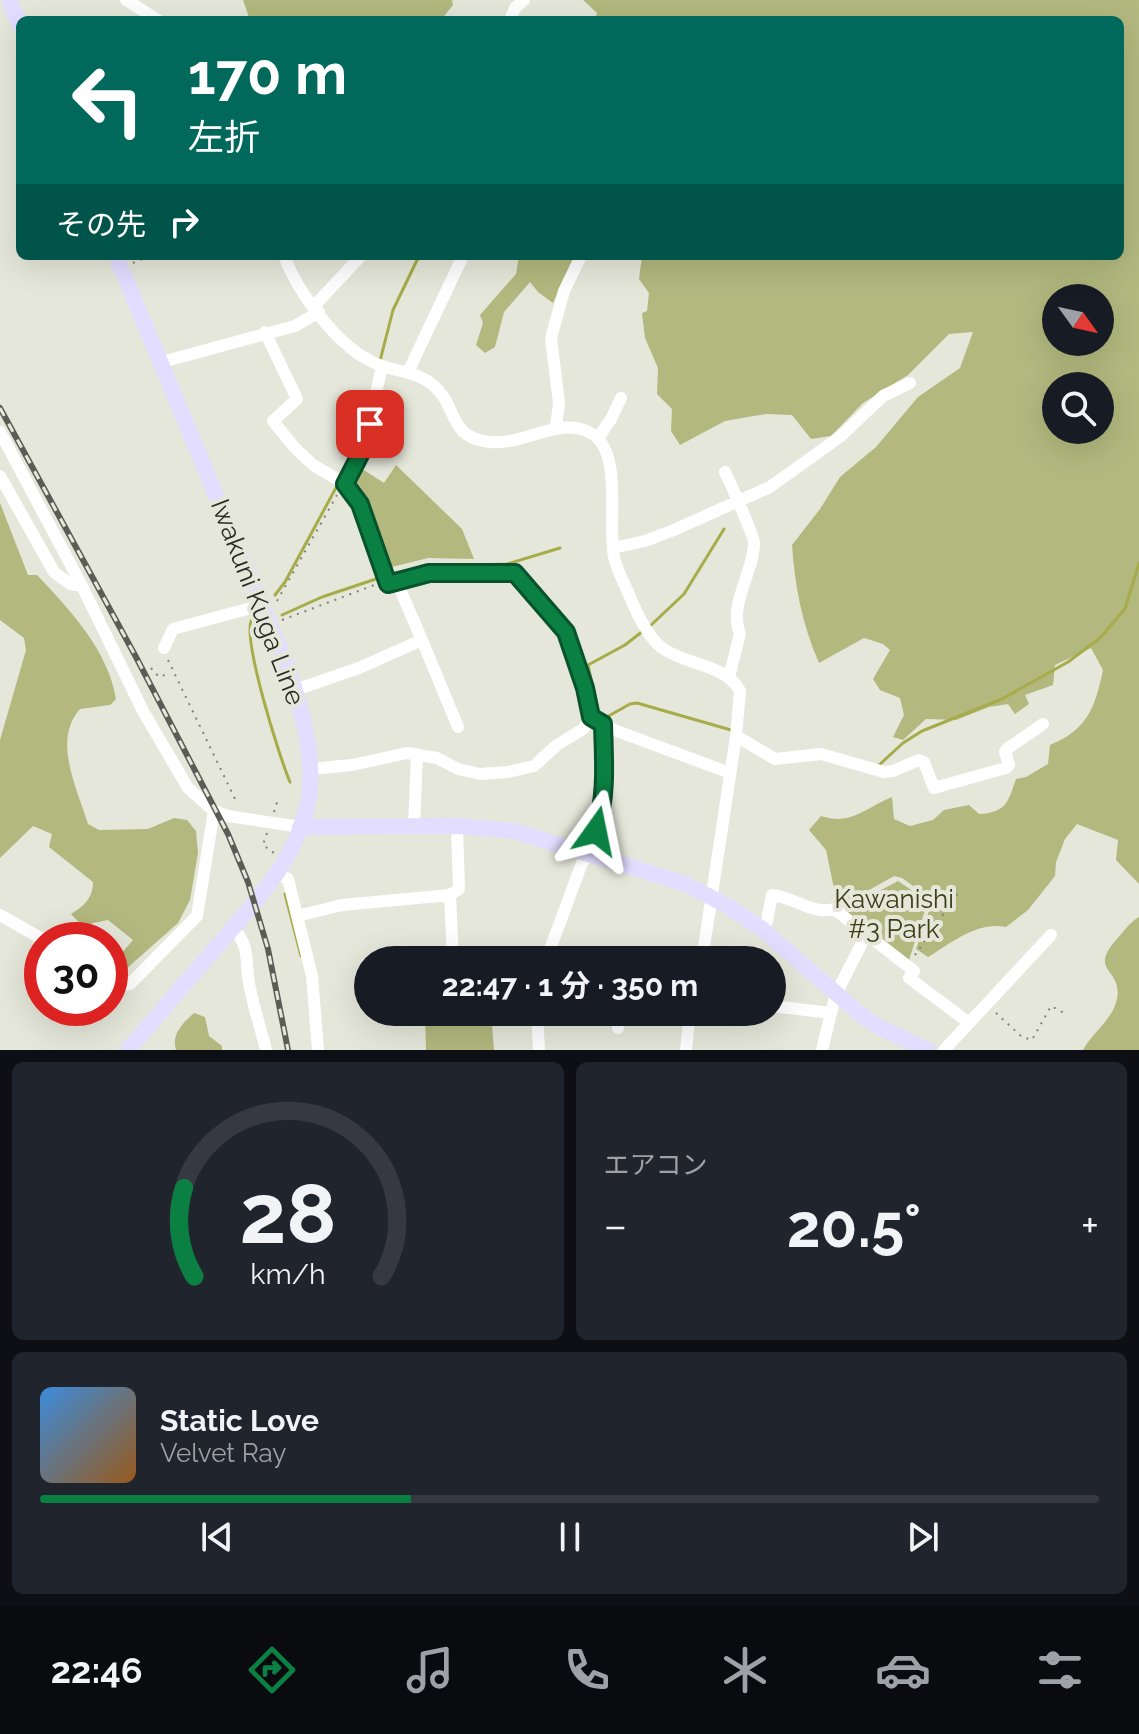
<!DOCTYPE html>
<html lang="ja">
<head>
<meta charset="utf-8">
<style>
  body { margin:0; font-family:Raleway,"Noto Sans JP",sans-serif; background:#20242c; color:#f1f3f6; height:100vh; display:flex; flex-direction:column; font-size:30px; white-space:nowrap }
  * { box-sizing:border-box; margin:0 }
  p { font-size:26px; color:#9ea1a6 }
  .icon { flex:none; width:44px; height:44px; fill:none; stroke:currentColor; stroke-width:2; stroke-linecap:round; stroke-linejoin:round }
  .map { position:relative; height:1050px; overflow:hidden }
  .drawer { display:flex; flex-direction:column; gap:12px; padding:12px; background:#0d0f14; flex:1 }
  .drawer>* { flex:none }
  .top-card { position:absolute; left:16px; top:16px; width:1108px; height:244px; border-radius:12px; box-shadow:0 8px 32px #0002; background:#00695c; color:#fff; overflow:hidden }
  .needle { width:52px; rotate:123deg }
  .fabs { position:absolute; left:1042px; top:284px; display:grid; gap:16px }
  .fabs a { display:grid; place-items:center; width:72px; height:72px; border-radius:50%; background:#171b24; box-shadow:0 8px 32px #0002; font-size:40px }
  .speed { position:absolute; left:24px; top:922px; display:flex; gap:16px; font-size:40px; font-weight:700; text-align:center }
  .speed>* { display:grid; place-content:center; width:104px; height:104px; border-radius:50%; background:#171b24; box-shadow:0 8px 32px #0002; line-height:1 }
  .speed .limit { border:12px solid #d22; background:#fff; color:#111 }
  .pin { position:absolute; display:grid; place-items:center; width:68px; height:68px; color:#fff; margin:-34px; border-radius:16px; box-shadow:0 4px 12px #0006 }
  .me { position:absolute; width:88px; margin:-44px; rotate:12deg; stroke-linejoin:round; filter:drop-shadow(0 0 6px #0008) }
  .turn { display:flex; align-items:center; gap:28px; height:168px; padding:0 40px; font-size:36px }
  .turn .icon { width:104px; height:104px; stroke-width:2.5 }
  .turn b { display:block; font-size:56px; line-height:68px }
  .then { display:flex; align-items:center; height:76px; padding:0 40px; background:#0003; gap:16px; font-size:30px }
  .big { font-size:60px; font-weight:700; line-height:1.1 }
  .drawer .card { flex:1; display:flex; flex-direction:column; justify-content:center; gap:12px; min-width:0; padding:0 28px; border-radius:12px; background:#20242c }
  .drawer .dial { align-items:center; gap:0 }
  .dial svg { height:208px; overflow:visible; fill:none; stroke:#363941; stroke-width:7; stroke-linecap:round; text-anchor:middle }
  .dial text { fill:#f1f3f6; stroke:none }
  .song { display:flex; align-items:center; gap:24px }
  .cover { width:96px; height:96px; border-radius:12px; background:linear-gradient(135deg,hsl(210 70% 55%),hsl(30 70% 35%)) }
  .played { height:8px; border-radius:4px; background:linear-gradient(90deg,#0b8043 35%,#363941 35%) }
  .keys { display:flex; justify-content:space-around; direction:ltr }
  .heat { display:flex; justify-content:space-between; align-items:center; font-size:44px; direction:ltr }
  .drawer .tiles { flex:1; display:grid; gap:12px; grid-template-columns:1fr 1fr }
  .card:last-child { grid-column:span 2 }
  .trip { position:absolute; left:354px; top:946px; width:432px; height:80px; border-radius:40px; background:#171b24; box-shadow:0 8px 32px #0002; font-weight:700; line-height:80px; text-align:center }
  .menu { display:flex; height:128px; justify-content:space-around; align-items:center; background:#090b0e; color:#9ea1a6 }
  .menu .icon { width:56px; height:56px }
  .menu .selected { color:#0b8043 }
  .menu b { font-size:36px; color:#f1f3f6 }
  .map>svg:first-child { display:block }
  .green { fill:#b2b87e; fill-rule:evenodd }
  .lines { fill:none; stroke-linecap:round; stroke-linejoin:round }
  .stream { stroke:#a5ac49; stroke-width:3 }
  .path { stroke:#81827a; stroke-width:2; stroke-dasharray:2 6; stroke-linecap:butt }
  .minor { stroke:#fff; stroke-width:12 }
  .major { stroke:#e3ddff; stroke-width:16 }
  .rail-casing { stroke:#5b5c56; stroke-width:6 }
  .rail { stroke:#e5e7da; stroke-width:3; stroke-dasharray:9; stroke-linecap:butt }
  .route-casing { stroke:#07532c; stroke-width:20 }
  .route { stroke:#0b8043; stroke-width:14 }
  .labels { text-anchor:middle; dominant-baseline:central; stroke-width:8; stroke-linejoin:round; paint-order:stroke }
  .street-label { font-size:26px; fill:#2b2b27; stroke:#e5e7da }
  .park-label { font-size:26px; fill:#3c3f16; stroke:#e5e7da }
</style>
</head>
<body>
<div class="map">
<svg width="1139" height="1050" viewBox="0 0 1139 1050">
  <rect width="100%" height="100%" fill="#e5e7da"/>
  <path class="green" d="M243,0H452L453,5L441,20H250Z
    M583,0H1139V884L1116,860L1118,840L1077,824L1065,839L1056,862L1055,876L1028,910L1006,927C978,921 951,943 928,957L916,949L931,905L930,898L902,878L894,876L846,903H837L826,850L809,830L821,816C851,826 865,808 892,797L894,819L910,826L933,820L944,810L969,805L979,814C1006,813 1008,802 1016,779L1026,777L1048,764L1050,745C1087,730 1095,708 1103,670L1091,648L1055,665L1053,685L1025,695L1029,704L1015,714L1008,704L989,707L956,720L926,719L903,740L893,737L904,715L900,698L880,690L873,679L890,650L883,644L864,638L819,663C802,624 795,587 792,545L820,509L840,477L876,447L918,397L960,368L973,332L949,334L908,375L863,403L831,436L811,439L792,415L766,414L725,421L680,445L671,431L672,409L657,394L658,368L645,338L642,313L647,311L649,293L639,279L642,256H1120V20H595L597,13ZM1056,298H1100V342H1056ZM1056,386H1100V430H1056Z
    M519,256H575L553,303L538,292L530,282L504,312L495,347L485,353L476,345L483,323L480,315L516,274Z
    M396,465L462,529L474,559L428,558L384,569L351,478L359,467L384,483Z
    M0,503L28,575H37C70,610 108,650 116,699L110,705L80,709C52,740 77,788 88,824L99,830L148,829L174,818L187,820L196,831L198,853L190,900L178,923L125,970H119L114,962L133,940L108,920L93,923L85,929L71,914C84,906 93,898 93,882L49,847L52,834L33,826L0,858V740L26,650L24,638L0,620Z
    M898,881L928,901L909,960L842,911Z
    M1139,917V1050H1083C1092,1033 1113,1019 1117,999C1123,968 1087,972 1117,939C1124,931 1130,922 1139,917Z
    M425,1012H491L494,1050H426Z
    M194,1013L205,1017L209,1036L222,1046V1050H176C171,1034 183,1023 194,1013Z"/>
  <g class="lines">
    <path class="stream" d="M380,361L393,310L419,256
      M395,573L424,567L507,564L560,548
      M275,595L285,582L338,484
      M282,615L322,597L379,578
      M252,619C241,636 280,759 290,782
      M649,627L684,594L724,529
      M598,710L588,665L625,645L643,631
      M605,718L630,704L637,703L731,730
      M879,765L903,743L922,731L1002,699L1068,662L1100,638L1125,609L1139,563
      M285,894L301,956"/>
    <path class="path" d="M133,263L149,256
      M277,601L337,495
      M282,620L377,584
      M168,660L236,801
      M151,668L159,677L170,673
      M274,812L278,799
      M267,833L263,845L274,853
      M915,955L958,893
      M996,1013L1022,1037L1032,1040L1051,1006L1066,1014"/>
    <path class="minor" d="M126,0L158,20
      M510,20L515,8L524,0
      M284,256C298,293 339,349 377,364C395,372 417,371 433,385C459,407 447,437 489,442C525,446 564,413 594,435C623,457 607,524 614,557C617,571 625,584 630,597C637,614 647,636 662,648C685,665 726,664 740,691L736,736L702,960
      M314,306L361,256
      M265,332L297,399L273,421L294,447L313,465L349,486L360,504L388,584L429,573H515L566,632L585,688L591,717L583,729L557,745L534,766L508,772L480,774L458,769L437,758L407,753L352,765L311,769
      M162,362L295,326L319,312
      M408,372L463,256
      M556,427L559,403L551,338L564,291L581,256
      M0,432L82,586L143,711L188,788L214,811L228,816L300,827
      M598,438L611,419L621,398
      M725,472C730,482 754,537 754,542C754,573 728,604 740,634L729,677
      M0,476L54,572L70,584L82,586
      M345,484L365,442L382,366
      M613,548L645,541L674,530L770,487L841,436L883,396L910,383
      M422,640L458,727
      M164,648L173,629L262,605
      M295,690L359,668L422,640L397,582
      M599,722L617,731L730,773
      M736,736L775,759L821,754L884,772L893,771L919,760L924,762L934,788L1006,768L1009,765L1005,752L1007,749L1043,724
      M414,827L417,754
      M277,874L288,879L312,976L318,1050
      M450,895L453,960
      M0,915L44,940
      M297,916L342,905L450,895L459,889L457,826
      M233,928C252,948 244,964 250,988C254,1009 261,1029 266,1050
      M762,929L767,921L772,895C795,897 811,915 834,909L914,971L909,978L968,1022
      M546,960L582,863C612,824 604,770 603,724
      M110,987L130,984L197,916L214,811
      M772,1006L831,1013L836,994L867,933
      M537,1012L539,1050
      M617,1012L618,1028
      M686,1050L690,1012
      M822,1050L831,1013
      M944,1050L1051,935"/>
    <path class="major" d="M9,0L20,25
      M116,256L287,665C301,707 315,753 309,797C299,859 251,907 212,952C184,985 156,1017 128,1050
      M300,827L457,826L514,831L683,883L728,906L762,929L860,1014L881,1028L928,1050"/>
    <defs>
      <path id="rail" d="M0,408L136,657L228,834L248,882L268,949L288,1050"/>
    </defs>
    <use href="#rail" class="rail-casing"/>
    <use href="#rail" class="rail"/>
  </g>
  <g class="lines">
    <defs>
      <path id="route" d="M370,424L363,449L345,484L360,504L388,584L429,573H515L566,632L585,688L591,717L603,724C604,761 607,795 596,831"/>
    </defs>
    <use href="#route" class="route-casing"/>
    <use href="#route" class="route"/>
  </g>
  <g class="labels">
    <g class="street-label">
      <text transform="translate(258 602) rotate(69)">Iwakuni Kuga Line</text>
    </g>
    <g class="park-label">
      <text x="894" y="899">Kawanishi<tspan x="894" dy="30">#3 Park</tspan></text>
    </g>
  </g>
</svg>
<div class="fabs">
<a><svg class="needle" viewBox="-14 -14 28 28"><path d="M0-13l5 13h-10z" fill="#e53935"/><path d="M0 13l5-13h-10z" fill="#9ea1a6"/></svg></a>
<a><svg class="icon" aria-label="search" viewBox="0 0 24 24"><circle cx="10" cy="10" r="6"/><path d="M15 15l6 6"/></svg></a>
</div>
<div class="speed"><div class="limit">30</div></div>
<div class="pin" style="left:370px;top:424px;background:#d93025"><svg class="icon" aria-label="arrive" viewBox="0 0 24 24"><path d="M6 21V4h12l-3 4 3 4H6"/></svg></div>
<svg class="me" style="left:596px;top:831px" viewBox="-20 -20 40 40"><path d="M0-17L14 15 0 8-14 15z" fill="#0b8043" stroke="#fff" stroke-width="4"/></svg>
<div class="trip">22:47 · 1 分 · 350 m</div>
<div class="top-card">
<div class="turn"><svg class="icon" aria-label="left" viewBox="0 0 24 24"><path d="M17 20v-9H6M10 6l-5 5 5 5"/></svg><div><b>170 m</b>左折</div></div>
<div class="then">その先<svg class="icon" aria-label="right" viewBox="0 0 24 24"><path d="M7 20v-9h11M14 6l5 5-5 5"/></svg></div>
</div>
</div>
<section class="drawer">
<div class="tiles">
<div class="card dial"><svg viewBox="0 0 100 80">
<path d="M14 69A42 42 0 1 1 86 69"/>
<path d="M14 69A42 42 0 0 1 10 35" stroke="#0b8043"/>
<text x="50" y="56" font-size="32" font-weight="700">28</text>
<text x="50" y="72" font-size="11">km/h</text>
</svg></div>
<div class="card"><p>エアコン</p>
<div class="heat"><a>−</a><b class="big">20.5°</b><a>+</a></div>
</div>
<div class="card">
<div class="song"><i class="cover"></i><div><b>Static Love</b><p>Velvet Ray</p></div></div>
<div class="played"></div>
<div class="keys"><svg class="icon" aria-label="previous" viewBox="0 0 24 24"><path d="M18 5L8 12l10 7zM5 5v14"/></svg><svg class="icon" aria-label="pause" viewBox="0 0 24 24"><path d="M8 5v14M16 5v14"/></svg><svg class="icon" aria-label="next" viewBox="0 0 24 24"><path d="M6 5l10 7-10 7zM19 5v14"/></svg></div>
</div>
</div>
</section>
<nav class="menu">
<b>22:46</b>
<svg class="icon selected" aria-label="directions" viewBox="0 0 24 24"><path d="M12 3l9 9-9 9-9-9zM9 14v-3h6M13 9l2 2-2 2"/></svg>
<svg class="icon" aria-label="music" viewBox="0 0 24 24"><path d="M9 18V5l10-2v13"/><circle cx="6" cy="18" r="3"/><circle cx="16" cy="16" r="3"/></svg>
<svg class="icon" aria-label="phone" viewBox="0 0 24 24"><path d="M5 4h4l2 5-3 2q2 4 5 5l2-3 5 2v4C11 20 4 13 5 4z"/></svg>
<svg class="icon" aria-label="climate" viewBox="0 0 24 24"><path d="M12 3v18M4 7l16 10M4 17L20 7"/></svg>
<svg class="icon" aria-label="car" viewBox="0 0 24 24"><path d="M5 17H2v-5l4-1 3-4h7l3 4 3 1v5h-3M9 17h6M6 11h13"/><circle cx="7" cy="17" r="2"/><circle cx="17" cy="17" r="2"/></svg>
<svg class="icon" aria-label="filters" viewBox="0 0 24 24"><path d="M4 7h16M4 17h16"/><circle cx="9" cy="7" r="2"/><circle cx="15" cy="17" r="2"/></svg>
</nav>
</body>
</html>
